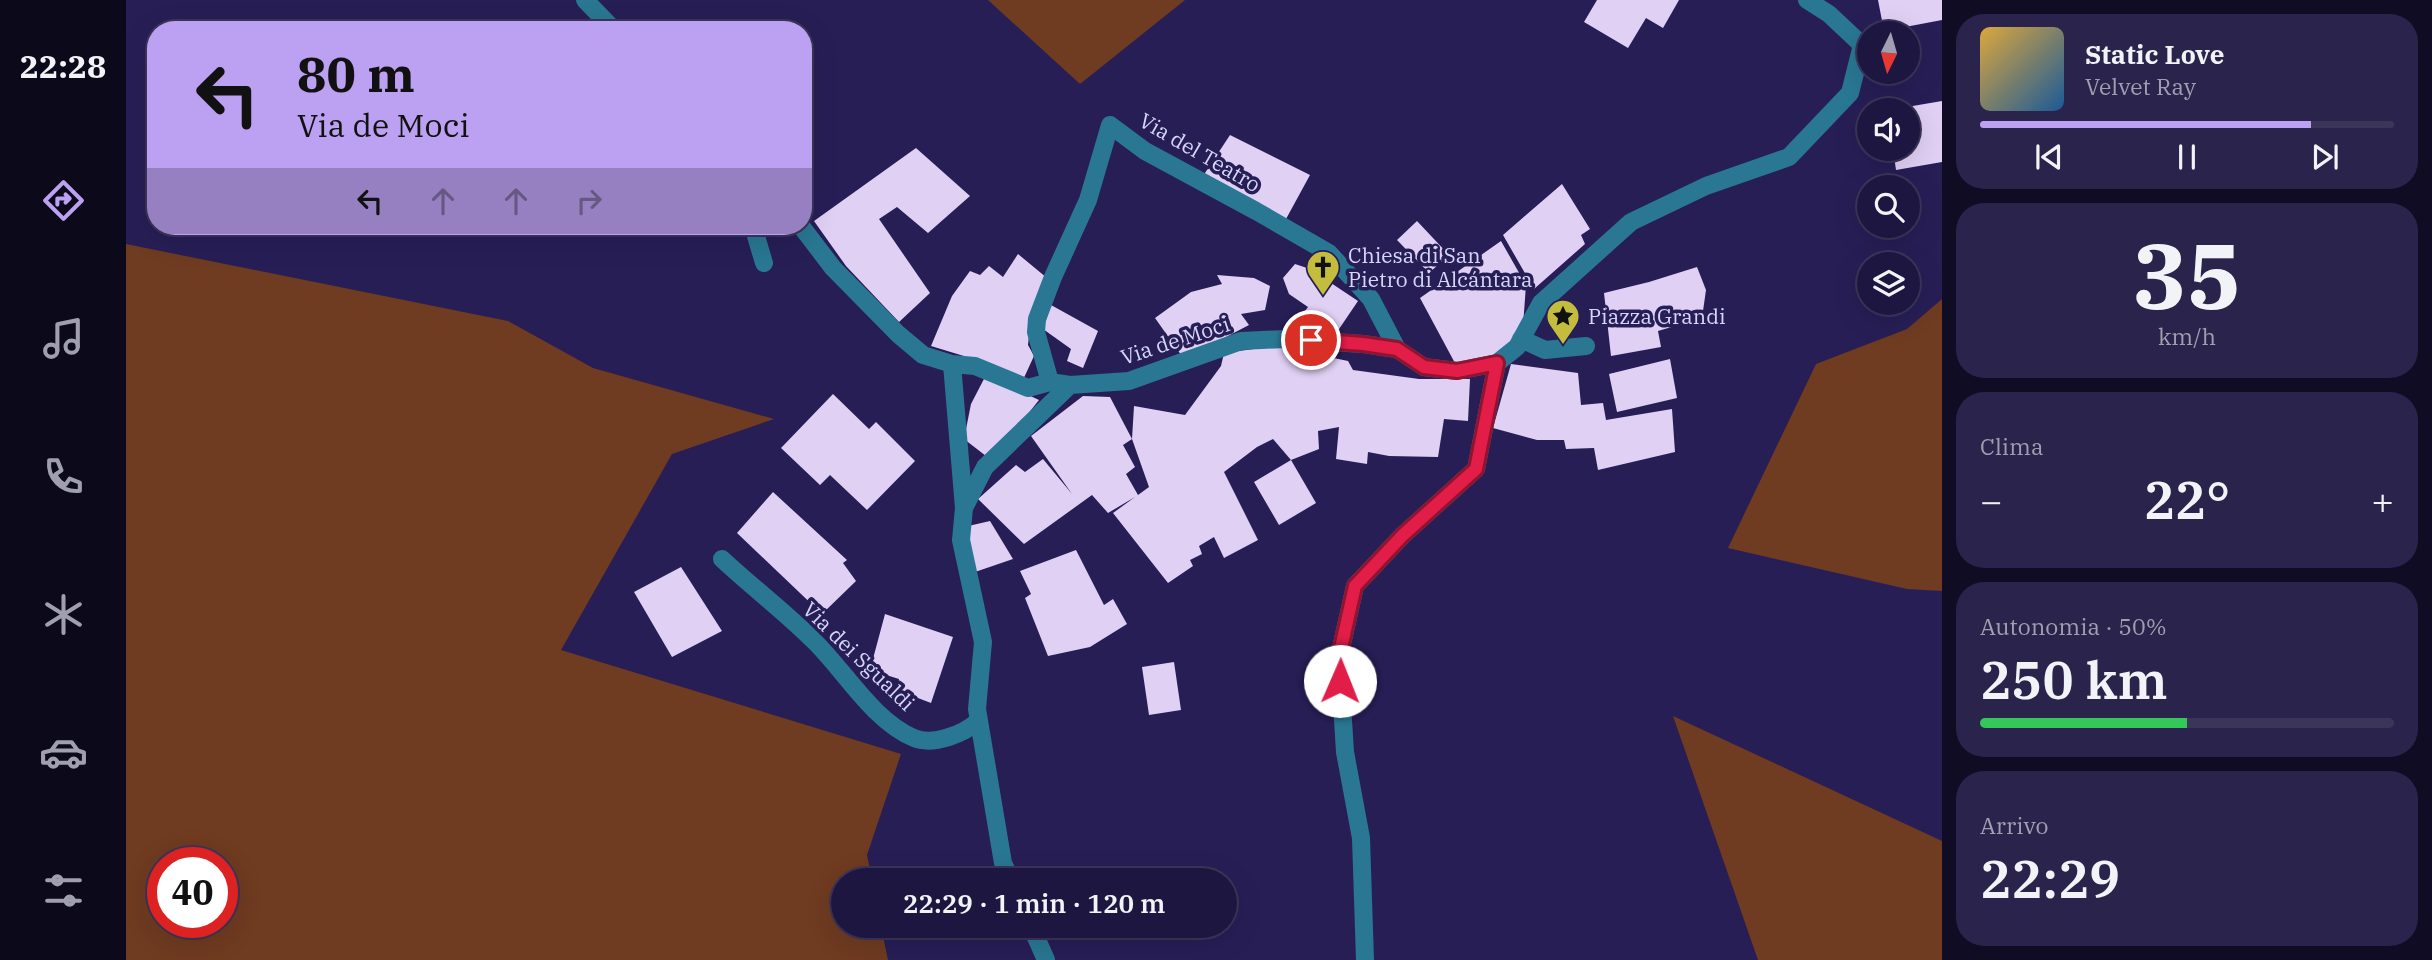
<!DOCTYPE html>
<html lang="it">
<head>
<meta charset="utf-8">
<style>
  body { margin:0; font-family:"IBM Plex Serif",serif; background:#2a234b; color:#f1f3f6; height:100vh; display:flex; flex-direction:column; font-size:26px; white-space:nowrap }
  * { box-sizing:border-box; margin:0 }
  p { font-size:23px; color:#a09fb1 }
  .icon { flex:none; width:38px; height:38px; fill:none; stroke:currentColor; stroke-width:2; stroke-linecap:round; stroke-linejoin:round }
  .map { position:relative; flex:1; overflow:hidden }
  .side { display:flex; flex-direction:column; gap:14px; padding:14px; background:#100c23; width:490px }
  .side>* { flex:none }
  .top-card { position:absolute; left:21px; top:21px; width:665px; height:214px; border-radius:28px; box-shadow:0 7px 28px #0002,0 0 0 2px #3b3559; background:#bca0f2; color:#111; overflow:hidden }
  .needle { width:46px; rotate:185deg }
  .fabs { position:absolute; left:1731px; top:21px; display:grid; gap:14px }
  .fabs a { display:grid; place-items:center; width:63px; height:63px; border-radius:50%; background:#1d1640; box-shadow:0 7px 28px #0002,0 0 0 2px #3b3559; font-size:35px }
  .speed { position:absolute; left:21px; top:847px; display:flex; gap:14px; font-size:35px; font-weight:700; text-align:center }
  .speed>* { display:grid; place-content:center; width:91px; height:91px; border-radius:50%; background:#1d1640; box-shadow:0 7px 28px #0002,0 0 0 2px #3b3559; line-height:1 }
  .speed .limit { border:10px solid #d22; background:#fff; color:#111 }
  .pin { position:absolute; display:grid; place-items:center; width:60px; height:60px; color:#fff; margin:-30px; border:4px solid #fff; border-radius:50%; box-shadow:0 2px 7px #0007 }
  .me { position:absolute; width:77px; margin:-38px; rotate:1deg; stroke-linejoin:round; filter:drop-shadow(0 0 5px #0008) }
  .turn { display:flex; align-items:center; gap:24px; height:147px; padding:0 35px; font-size:32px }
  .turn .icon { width:91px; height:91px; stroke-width:2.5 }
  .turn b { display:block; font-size:49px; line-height:60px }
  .lanes { display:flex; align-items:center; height:66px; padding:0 35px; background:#0003; justify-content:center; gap:35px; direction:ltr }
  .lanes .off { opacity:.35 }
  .big { font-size:52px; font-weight:600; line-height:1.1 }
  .side .widget { flex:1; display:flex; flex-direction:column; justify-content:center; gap:10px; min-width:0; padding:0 24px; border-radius:28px; background:#2a234b }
  .side .dial { align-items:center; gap:0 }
  .dial b { font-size:91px; line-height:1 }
  .song { display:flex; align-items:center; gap:21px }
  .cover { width:84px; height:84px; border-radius:10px; background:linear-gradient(135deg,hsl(40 70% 55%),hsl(210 70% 35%)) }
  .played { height:7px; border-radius:4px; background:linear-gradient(90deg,#bca0f2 80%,#3b3559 80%) }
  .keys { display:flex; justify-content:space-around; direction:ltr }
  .heat { display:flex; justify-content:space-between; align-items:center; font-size:38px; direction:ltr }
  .charge { height:10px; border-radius:5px; background:linear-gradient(90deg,#34c759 50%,#3b3559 0) }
  .trip { position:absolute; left:705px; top:868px; width:406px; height:70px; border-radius:35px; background:#1d1640; box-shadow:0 7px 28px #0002,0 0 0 2px #3b3559; font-weight:600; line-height:70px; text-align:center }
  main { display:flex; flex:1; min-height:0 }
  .tabs { display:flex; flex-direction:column; width:126px; justify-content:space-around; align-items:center; background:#0c091a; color:#a09fb1 }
  .tabs .icon { width:49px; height:49px }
  .tabs .on { color:#bca0f2 }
  .tabs b { font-size:32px; color:#f1f3f6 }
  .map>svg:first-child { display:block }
  .green { fill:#6f3b21; fill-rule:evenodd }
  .building { fill:#e0d0f4; fill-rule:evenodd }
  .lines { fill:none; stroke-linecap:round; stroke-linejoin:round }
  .minor { stroke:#297793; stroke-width:18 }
  .route-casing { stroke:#92132f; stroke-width:18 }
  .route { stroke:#e11d48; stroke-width:12 }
  .labels { text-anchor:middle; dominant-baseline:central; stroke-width:7; stroke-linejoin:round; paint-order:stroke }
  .street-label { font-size:21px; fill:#d6d6f9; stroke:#271e56 }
  .poi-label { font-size:21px; fill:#d6d6f9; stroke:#271e56; text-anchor:start }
</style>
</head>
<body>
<main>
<nav class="tabs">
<b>22:28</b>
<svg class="icon on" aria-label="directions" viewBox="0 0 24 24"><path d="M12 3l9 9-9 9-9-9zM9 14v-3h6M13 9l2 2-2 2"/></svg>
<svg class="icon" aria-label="music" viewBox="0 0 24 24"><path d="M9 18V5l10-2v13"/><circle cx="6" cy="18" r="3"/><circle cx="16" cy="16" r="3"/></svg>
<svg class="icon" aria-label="phone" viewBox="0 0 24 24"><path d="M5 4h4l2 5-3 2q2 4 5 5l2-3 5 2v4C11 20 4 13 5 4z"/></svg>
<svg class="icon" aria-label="climate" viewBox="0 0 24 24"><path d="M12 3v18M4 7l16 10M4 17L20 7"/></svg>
<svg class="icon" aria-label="car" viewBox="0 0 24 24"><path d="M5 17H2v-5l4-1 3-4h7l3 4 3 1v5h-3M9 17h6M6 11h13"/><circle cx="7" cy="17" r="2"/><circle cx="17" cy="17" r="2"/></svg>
<svg class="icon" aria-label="filters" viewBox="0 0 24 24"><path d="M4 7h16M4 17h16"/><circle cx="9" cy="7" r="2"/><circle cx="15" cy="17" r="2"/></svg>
</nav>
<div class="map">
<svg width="1816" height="960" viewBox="0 0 1816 960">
  <rect width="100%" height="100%" fill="#271e56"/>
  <path class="green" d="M862,0H1059L954,84Z
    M0,244L382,321L467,368L648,419L546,454L435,650L775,754L741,855L746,880H718V926H755L762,960H0ZM37,863H96V922H37Z
    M1816,299V591L1781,589L1602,548L1690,364L1781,329Z
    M1547,716L1816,841V960H1632Z"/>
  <path class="building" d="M1471,0H1553L1537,28L1520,18L1502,48L1458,22Z
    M1752,0H1816V20L1758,31Z
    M1816,101V162L1770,170L1767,149H1782V110L1769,109Z
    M1104,135L1184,175L1160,219L1077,176Z
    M790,148L844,196L802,233L771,207L753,219L804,293L773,322L720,266L688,221Z
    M1436,184L1464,229L1455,235L1459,244L1408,289L1377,235Z
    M1291,221L1323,255L1303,273L1271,240Z
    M1375,241L1400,285L1397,326L1387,342L1374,353L1330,365L1294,298Z
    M892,254L921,278L904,326L902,345L908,356L896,382L851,360L805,346L826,296L844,271L854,275L863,266L877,277Z
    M1169,264L1184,269L1232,301L1211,332L1179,311L1182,307L1163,294L1157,278Z
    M1571,267L1580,290L1576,318L1532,331L1535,347L1485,356L1478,293L1523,282Z
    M1091,275L1128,278L1144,286L1139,310L1115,314L1123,325L1058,359L1029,318L1065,292L1096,284Z
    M925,305L972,331L957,368L941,361L945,349L917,329Z
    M1150,346L1222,361L1227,370L1293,379H1344L1342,421L1318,419L1312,457L1263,456L1242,452L1241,464L1210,459L1213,427L1192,431L1193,449L1165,460L1190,503L1153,525L1128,482L1165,460L1147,439L1131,447L1098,472L1132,540L1098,558L1088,537L1073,546L1076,554L1064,560L1067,566L1042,583L987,513L1009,497L982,513L966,495L898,544L852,499L890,465L899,472L917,459L946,494L905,436L957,396L984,397L1006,439L1008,406L1059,415L1095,366L1098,353ZM1006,439L1023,487L1012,495L1000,474L1009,467L997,445Z
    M1544,359L1551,398L1491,412L1483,374Z
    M1385,364L1452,373L1455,405L1477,403L1480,420L1546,409L1549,452L1472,470L1468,448L1440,449L1438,440H1411L1367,428Z
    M860,375L913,400L890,429L860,456L838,439L845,404Z
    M707,394L743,429L750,422L789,461L741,510L704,475L694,485L655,448Z
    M647,492L721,560L717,563L730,581L696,614L611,533Z
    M864,521L887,559L849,572L838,527Z
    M950,550L978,605L987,599L1001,624L964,647L922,656L899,598L905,594L894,571Z
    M555,567L596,631L546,657L508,592Z
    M759,614L827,637L805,703L771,690L773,679L744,670Z
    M1048,662L1055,710L1023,715L1016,667Z"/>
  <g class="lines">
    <path class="minor" d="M459,0L488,30
      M627,226L638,263
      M675,226L707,268L772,334L797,355L826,364L849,366L902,388L924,382L944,385L1003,381L1115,341L1159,339L1237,344L1271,349L1298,367L1331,371L1371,363
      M1395,339L1419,350L1460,346
      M826,364L838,508L835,540L857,642L851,709L877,863L885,880
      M924,382L910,332L911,319L927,277L962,200L984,125L1019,151L1130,211L1203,253L1245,299L1271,349
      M838,508L859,467L944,385
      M596,559C626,587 659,612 688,641C718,670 748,722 788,738C807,746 838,734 852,721
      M905,926L920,960
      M1239,960L1235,838L1219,752L1213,657L1229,586L1277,535L1350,469L1371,363L1391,347L1415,303L1505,222L1580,186L1663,157L1724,93L1736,45L1703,14L1681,0"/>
  </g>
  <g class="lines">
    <defs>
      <path id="route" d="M1185,340L1237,344L1271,349L1298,367L1331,371L1371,363L1350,469L1277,535L1229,586L1213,657L1214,681"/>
    </defs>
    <use href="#route" class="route-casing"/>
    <use href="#route" class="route"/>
  </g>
  <defs>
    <symbol id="church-pin" viewBox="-11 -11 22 30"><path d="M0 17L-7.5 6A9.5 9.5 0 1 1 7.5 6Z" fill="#c4bc3d" stroke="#271e56"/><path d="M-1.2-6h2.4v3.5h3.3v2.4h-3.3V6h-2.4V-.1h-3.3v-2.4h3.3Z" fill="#111"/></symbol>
    <symbol id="sight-pin" viewBox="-11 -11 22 30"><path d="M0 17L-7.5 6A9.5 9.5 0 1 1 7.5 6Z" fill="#c4bc3d" stroke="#271e56"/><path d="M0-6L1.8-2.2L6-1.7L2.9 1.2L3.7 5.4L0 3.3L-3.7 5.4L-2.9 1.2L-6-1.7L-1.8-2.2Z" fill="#111"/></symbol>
  </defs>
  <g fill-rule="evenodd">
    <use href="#church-pin" x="1178" y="248" width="38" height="52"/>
    <use href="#sight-pin" x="1418" y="297" width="38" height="52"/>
  </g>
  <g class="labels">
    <g class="street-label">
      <text transform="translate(1074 152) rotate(30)">Via del Teatro</text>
      <text transform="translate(1049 340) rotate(-18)">Via de Moci</text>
      <text transform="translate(733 656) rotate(44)">Via dei Sgualdi</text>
    </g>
    <g class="poi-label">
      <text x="1222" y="255">Chiesa di San<tspan x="1222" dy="24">Pietro di Alcántara</tspan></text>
      <text x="1462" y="316">Piazza Grandi</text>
    </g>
  </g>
</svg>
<div class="fabs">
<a><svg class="needle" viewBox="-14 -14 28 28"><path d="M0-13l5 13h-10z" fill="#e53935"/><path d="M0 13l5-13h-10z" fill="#a09fb1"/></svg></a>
<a><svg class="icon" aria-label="sound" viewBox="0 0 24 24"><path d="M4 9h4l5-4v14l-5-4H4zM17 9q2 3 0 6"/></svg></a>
<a><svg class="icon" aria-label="search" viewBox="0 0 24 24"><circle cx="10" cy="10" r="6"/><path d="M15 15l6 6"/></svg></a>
<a><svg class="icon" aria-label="layers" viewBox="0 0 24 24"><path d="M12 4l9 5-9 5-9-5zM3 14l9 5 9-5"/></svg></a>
</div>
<div class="speed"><div class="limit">40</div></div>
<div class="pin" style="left:1185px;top:340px;background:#d93025"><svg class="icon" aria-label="arrive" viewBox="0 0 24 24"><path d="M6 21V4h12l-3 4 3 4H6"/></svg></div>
<svg class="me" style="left:1214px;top:681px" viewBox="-20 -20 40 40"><circle r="19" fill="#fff"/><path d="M0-13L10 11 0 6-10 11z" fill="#e11d48"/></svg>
<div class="trip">22:29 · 1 min · 120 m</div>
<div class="top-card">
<div class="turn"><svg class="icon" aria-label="left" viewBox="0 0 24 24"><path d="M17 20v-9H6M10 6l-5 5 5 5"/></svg><div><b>80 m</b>Via de Moci</div></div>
<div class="lanes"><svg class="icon" aria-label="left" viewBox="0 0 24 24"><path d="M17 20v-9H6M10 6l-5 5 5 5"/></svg><svg class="icon off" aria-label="ahead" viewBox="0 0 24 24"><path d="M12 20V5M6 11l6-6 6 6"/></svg><svg class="icon off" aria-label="ahead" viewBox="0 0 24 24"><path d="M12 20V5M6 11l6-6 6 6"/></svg><svg class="icon off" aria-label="right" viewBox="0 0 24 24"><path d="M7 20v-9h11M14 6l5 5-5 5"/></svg></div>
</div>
</div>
<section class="side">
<div class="widget">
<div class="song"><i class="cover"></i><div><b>Static Love</b><p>Velvet Ray</p></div></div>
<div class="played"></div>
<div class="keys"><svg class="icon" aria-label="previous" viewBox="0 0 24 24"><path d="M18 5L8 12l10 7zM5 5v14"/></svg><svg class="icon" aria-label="pause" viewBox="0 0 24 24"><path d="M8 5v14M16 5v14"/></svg><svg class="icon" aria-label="next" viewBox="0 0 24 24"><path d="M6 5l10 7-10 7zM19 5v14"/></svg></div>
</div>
<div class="widget dial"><b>35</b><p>km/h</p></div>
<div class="widget"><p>Clima</p>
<div class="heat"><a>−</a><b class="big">22°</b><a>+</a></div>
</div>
<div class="widget"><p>Autonomia · 50%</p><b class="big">250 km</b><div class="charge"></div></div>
<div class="widget"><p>Arrivo</p><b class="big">22:29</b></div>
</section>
</main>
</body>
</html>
